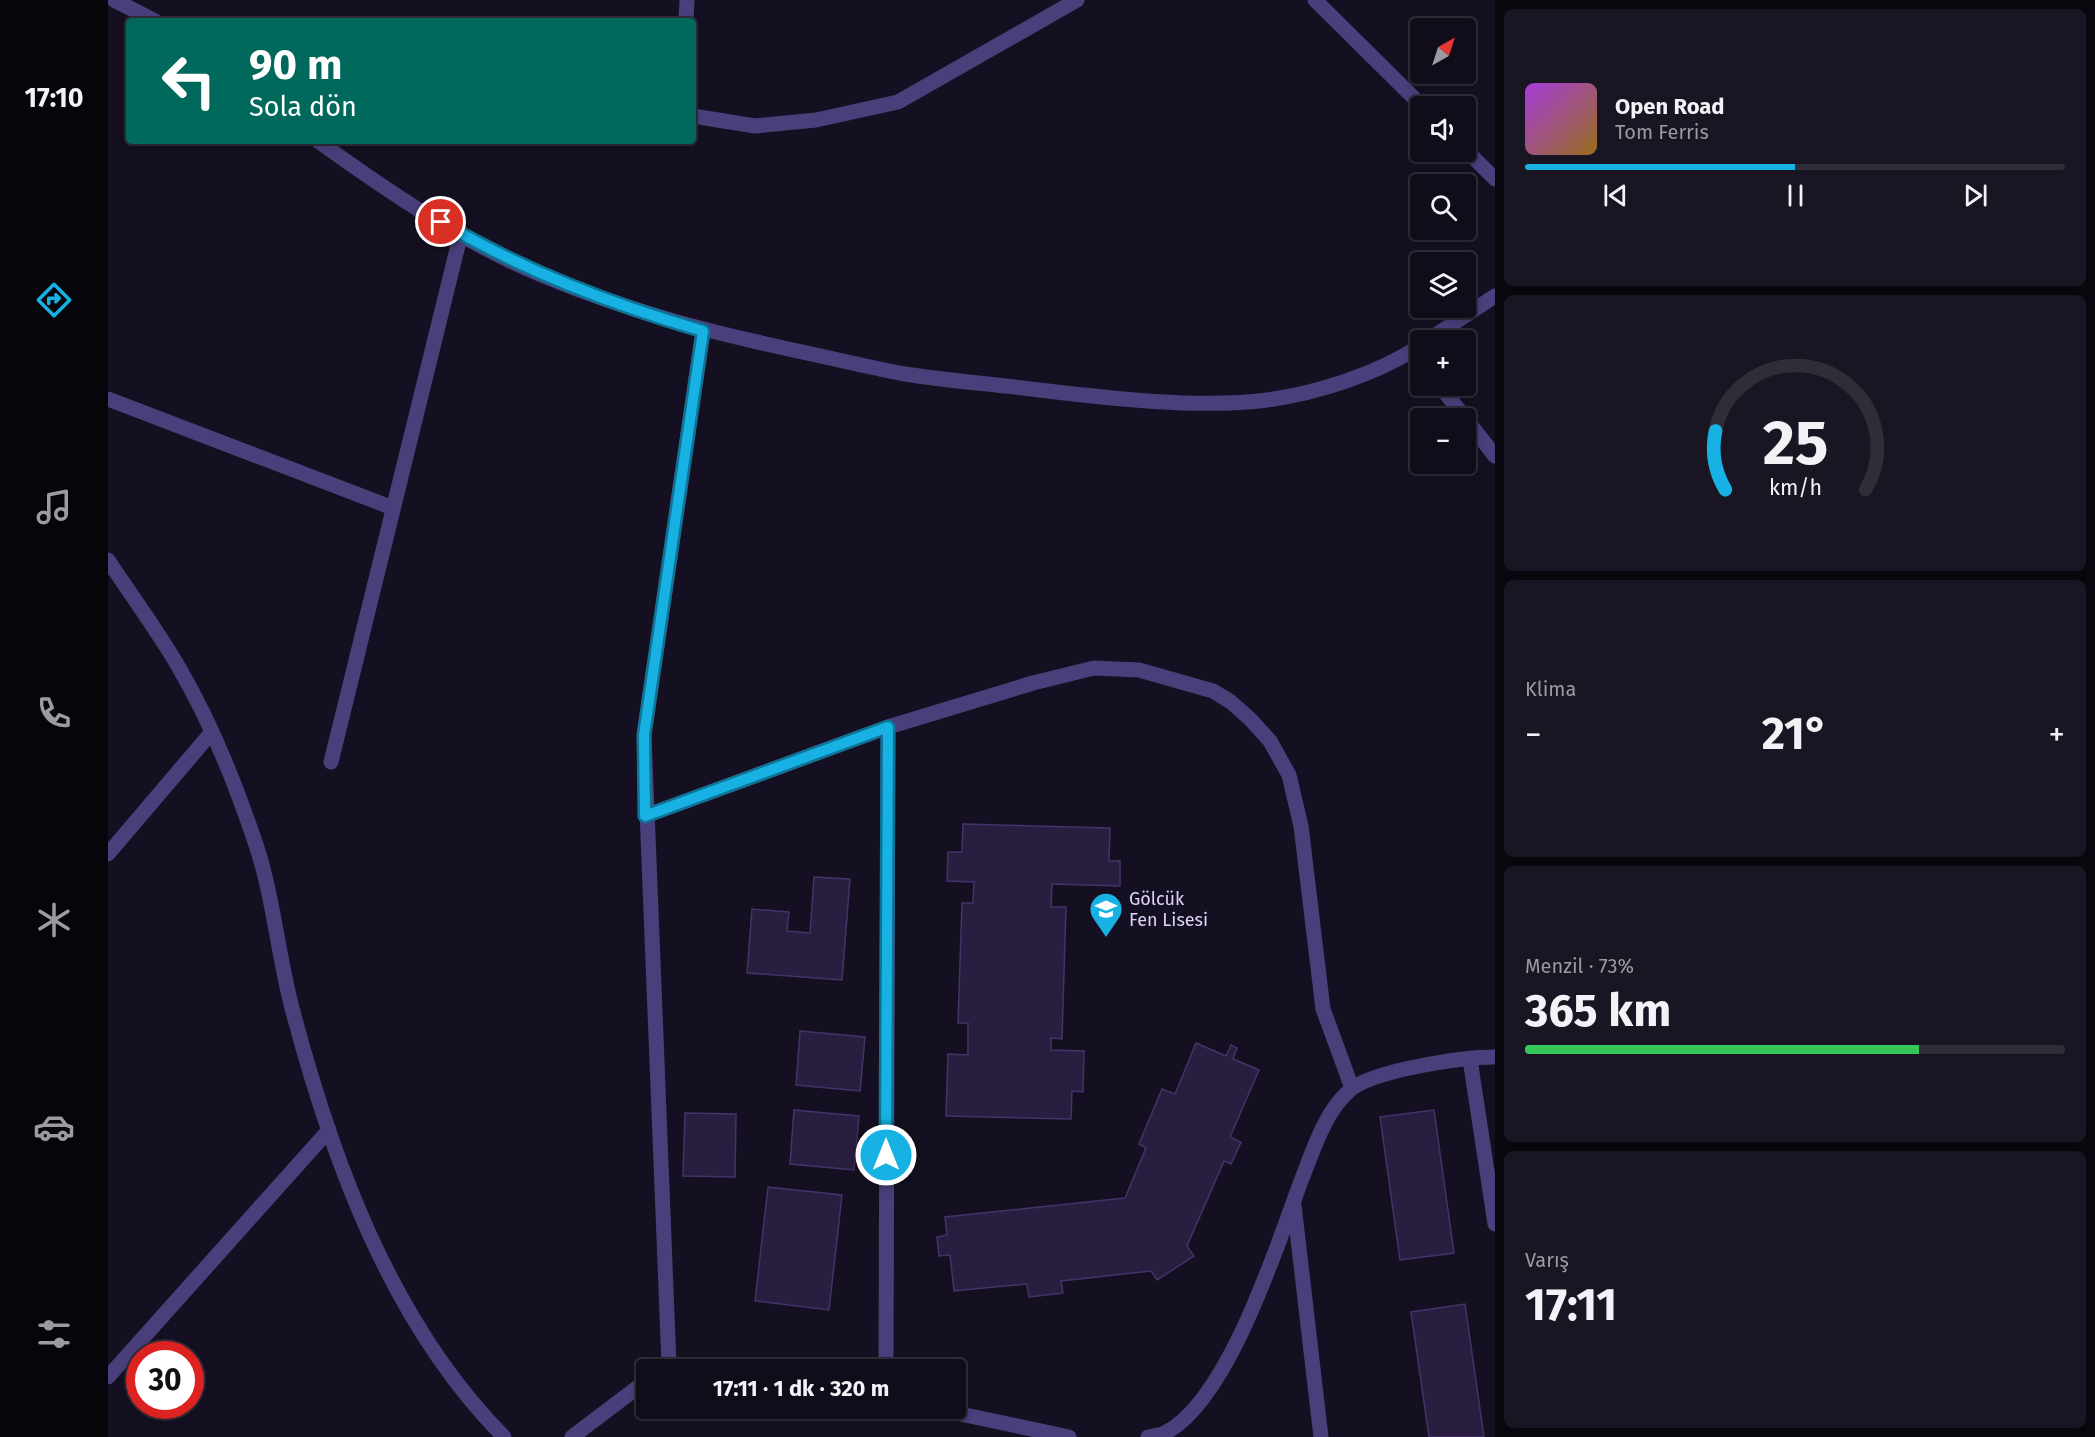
<!DOCTYPE html>
<html lang="tr">
<head>
<meta charset="utf-8">
<style>
  body { margin:0; font-family:"Fira Sans",sans-serif; background:#191522; color:#f1f3f6; height:100vh; display:flex; flex-direction:column; font-size:22px; white-space:nowrap }
  * { box-sizing:border-box; margin:0 }
  p { font-size:20px; color:#9c9ba2 }
  .icon { flex:none; width:33px; height:33px; fill:none; stroke:currentColor; stroke-width:2; stroke-linecap:round; stroke-linejoin:round }
  .map { position:relative; flex:1; overflow:hidden }
  .drawer { display:flex; flex-direction:column; gap:9px; padding:9px; background:#09070e; width:600px }
  .drawer>* { flex:none }
  .top-card { position:absolute; left:18px; top:18px; width:570px; height:126px; border-radius:6px; box-shadow:0 3px 9px #0003,0 0 0 2px #302c38; background:#00695c; color:#fff; overflow:hidden }
  .needle { width:39px; rotate:39deg }
  .buttons { position:absolute; left:1302px; top:18px; display:grid; gap:12px }
  .buttons a { display:grid; place-items:center; width:66px; height:66px; border-radius:6px; background:#100c19; box-shadow:0 3px 9px #0003,0 0 0 2px #302c38; font-size:30px }
  .speed { position:absolute; left:18px; top:1341px; display:flex; gap:12px; font-size:30px; font-weight:700; text-align:center }
  .speed>* { display:grid; place-content:center; width:78px; height:78px; border-radius:50%; background:#100c19; box-shadow:0 3px 9px #0003,0 0 0 2px #302c38; line-height:1 }
  .speed .limit { border:9px solid #d22; background:#fff; color:#111 }
  .pin { position:absolute; display:grid; place-items:center; width:51px; height:51px; color:#fff; margin:-26px; border:3px solid #fff; border-radius:50%; box-shadow:0 2px 6px #0007 }
  .me { position:absolute; width:66px; margin:-33px; rotate:0deg; stroke-linejoin:round; filter:drop-shadow(0 0 4px #0008) }
  .turn { display:flex; align-items:center; gap:21px; height:126px; padding:0 24px; font-size:27px }
  .turn .icon { width:78px; height:78px; stroke-width:2.5 }
  .turn b { display:block; font-size:42px; line-height:51px }
  .big { font-size:45px; font-weight:700; line-height:1.1 }
  .drawer .widget { flex:1; display:flex; flex-direction:column; justify-content:center; gap:9px; min-width:0; padding:0 21px; border-radius:9px; background:#191522 }
  .drawer .dial { align-items:center; gap:0 }
  .dial svg { height:156px; overflow:visible; fill:none; stroke:#302c38; stroke-width:7; stroke-linecap:round; text-anchor:middle }
  .dial text { fill:#f1f3f6; stroke:none }
  .song { display:flex; align-items:center; gap:18px }
  .cover { width:72px; height:72px; border-radius:9px; background:linear-gradient(135deg,hsl(280 70% 55%),hsl(40 70% 35%)) }
  .played { height:6px; border-radius:3px; background:linear-gradient(90deg,#17b1e4 50%,#302c38 50%) }
  .keys { display:flex; justify-content:space-around; direction:ltr }
  .heat { display:flex; justify-content:space-between; align-items:center; font-size:33px; direction:ltr }
  .charge { height:9px; border-radius:4px; background:linear-gradient(90deg,#34c759 73%,#302c38 0) }
  .trip { position:absolute; left:528px; top:1359px; width:330px; height:60px; border-radius:6px; background:#100c19; box-shadow:0 3px 9px #0003,0 0 0 2px #302c38; font-weight:700; line-height:60px; text-align:center }
  main { display:flex; flex:1; min-height:0 }
  .dock { display:flex; flex-direction:column; width:108px; justify-content:space-around; align-items:center; background:#06050a; color:#9c9ba2 }
  .dock .icon { width:42px; height:42px }
  .dock .selected { color:#17b1e4 }
  .dock b { font-size:27px; color:#f1f3f6 }
  .map>svg:first-child { display:block }
  .building { fill:#2a1e40; stroke:#45326a; stroke-width:1.5 }
  .lines { fill:none; stroke-linecap:round; stroke-linejoin:round }
  .service { stroke:#4a3f7b; stroke-width:15 }
  .minor { stroke:#4a3f7b; stroke-width:15 }
  .route-casing { stroke:#0f7394; stroke-width:15 }
  .route { stroke:#17b1e4; stroke-width:10 }
  .labels { text-anchor:middle; dominant-baseline:central; stroke-width:5; stroke-linejoin:round; paint-order:stroke }
  .poi-label { font-size:18px; fill:#ded4fb; stroke:#151021; text-anchor:start }
</style>
</head>
<body>
<main>
<nav class="dock">
<b>17:10</b>
<svg class="icon selected" aria-label="directions" viewBox="0 0 24 24"><path d="M12 3l9 9-9 9-9-9zM9 14v-3h6M13 9l2 2-2 2"/></svg>
<svg class="icon" aria-label="music" viewBox="0 0 24 24"><path d="M9 18V5l10-2v13"/><circle cx="6" cy="18" r="3"/><circle cx="16" cy="16" r="3"/></svg>
<svg class="icon" aria-label="phone" viewBox="0 0 24 24"><path d="M5 4h4l2 5-3 2q2 4 5 5l2-3 5 2v4C11 20 4 13 5 4z"/></svg>
<svg class="icon" aria-label="climate" viewBox="0 0 24 24"><path d="M12 3v18M4 7l16 10M4 17L20 7"/></svg>
<svg class="icon" aria-label="car" viewBox="0 0 24 24"><path d="M5 17H2v-5l4-1 3-4h7l3 4 3 1v5h-3M9 17h6M6 11h13"/><circle cx="7" cy="17" r="2"/><circle cx="17" cy="17" r="2"/></svg>
<svg class="icon" aria-label="filters" viewBox="0 0 24 24"><path d="M4 7h16M4 17h16"/><circle cx="9" cy="7" r="2"/><circle cx="15" cy="17" r="2"/></svg>
</nav>
<div class="map">
<svg width="1387" height="1437" viewBox="0 0 1387 1437">
  <rect width="100%" height="100%" fill="#151021"/>
  <path class="building" d="M855,824L1002,828L1001,861H1012V886L944,884L943,907H958L954,1039L943,1038V1050L976,1051L975,1092L964,1091L963,1119L838,1116L840,1054L860,1055V1023H850L854,903H865L866,882L839,881L840,852H854Z
    M706,877L742,879L734,980L639,973L644,909L681,912L679,931L702,933Z
    M692,1031L757,1037L752,1091L688,1085Z
    M1088,1043L1118,1056L1123,1045L1129,1048L1125,1059L1151,1070L1122,1137L1133,1142L1123,1164L1116,1161L1079,1246L1086,1256L1049,1280L1043,1271L953,1281L955,1293L921,1297L919,1284L846,1291L842,1255L831,1256L829,1237L839,1235L837,1217L1017,1198L1038,1148L1031,1144L1054,1089L1067,1094Z
    M686,1110L751,1116L746,1170L682,1164Z
    M1326,1110L1346,1253L1292,1260L1272,1117Z
    M577,1113L628,1114L627,1177L575,1176Z
    M660,1187L734,1195L721,1310L647,1301Z
    M1357,1304L1376,1437H1321L1303,1312Z"/>
  <g class="lines">
    <path class="service" d="M0,399L285,508"/>
    <path class="minor" d="M6,0L47,21
      M1207,0L1314,106
      M578,21L579,0
      M585,116L647,126L708,120L790,102L969,0
      M210,141C278,190 357,244 436,276C525,313 605,333 699,353C732,360 764,368 797,374C841,381 886,384 931,390C999,398 1091,409 1159,400C1210,393 1269,374 1312,346
      M1358,150L1387,179
      M1320,340L1387,296
      M1332,386L1387,456
      M0,560C23,595 49,630 70,666C100,717 126,780 145,836C165,891 169,951 184,1008C224,1160 283,1323 396,1437
      M223,762L353,233
      M537,816L780,727L925,683L986,668L1031,670L1105,691L1123,702L1142,719L1162,741L1181,775L1193,826L1215,1009L1244,1088
      M0,854L103,733
      M1362,1059L1387,1224
      M1186,1205L1213,1437
      M561,1364L536,735L595,331
      M555,1369L561,1364L595,1370
      M778,1370L780,727
      M0,1377L221,1130
      M824,1408L961,1437
      M464,1437L538,1381
      M1040,1437C1045,1436 1053,1435 1057,1433C1120,1401 1169,1246 1193,1181C1205,1151 1217,1111 1242,1090C1266,1070 1355,1057 1387,1057"/>
  </g>
  <g class="lines">
    <defs>
      <path id="route" d="M333,222C416,271 503,304 595,331L536,735L537,816L780,727L778,1155"/>
    </defs>
    <use href="#route" class="route-casing"/>
    <use href="#route" class="route"/>
  </g>
  <defs>
    <symbol id="school-pin" viewBox="-11 -11 22 30"><path d="M0 17L-7.5 6A9.5 9.5 0 1 1 7.5 6Z" fill="#17b1e4" stroke="#151021"/><path d="M0-5L7-2L0 1L-7-2ZM-4 1L0 2.5L4 1V4Q0 6-4 4Z" fill="#fff"/></symbol>
  </defs>
  <g fill-rule="evenodd">
    <use href="#school-pin" x="979" y="890" width="38" height="52"/>
  </g>
  <g class="labels">
    <g class="poi-label">
      <text x="1021" y="899">Gölcük<tspan x="1021" dy="21">Fen Lisesi</tspan></text>
    </g>
  </g>
</svg>
<div class="buttons">
<a><svg class="needle" viewBox="-14 -14 28 28"><path d="M0-13l5 13h-10z" fill="#e53935"/><path d="M0 13l5-13h-10z" fill="#9c9ba2"/></svg></a>
<a><svg class="icon" aria-label="sound" viewBox="0 0 24 24"><path d="M4 9h4l5-4v14l-5-4H4zM17 9q2 3 0 6"/></svg></a>
<a><svg class="icon" aria-label="search" viewBox="0 0 24 24"><circle cx="10" cy="10" r="6"/><path d="M15 15l6 6"/></svg></a>
<a><svg class="icon" aria-label="layers" viewBox="0 0 24 24"><path d="M12 4l9 5-9 5-9-5zM3 14l9 5 9-5"/></svg></a>
<a>+</a>
<a>−</a>
</div>
<div class="speed"><div class="limit">30</div></div>
<div class="pin" style="left:333px;top:222px;background:#d93025"><svg class="icon" aria-label="arrive" viewBox="0 0 24 24"><path d="M6 21V4h12l-3 4 3 4H6"/></svg></div>
<svg class="me" style="left:778px;top:1155px" viewBox="-20 -20 40 40"><circle r="17" fill="#17b1e4" stroke="#fff" stroke-width="3"/><path d="M0-11L8 9 0 5-8 9z" fill="#fff"/></svg>
<div class="trip">17:11 · 1 dk · 320 m</div>
<div class="top-card">
<div class="turn"><svg class="icon" aria-label="left" viewBox="0 0 24 24"><path d="M17 20v-9H6M10 6l-5 5 5 5"/></svg><div><b>90 m</b>Sola dön</div></div>
</div>
</div>
<section class="drawer">
<div class="widget">
<div class="song"><i class="cover"></i><div><b>Open Road</b><p>Tom Ferris</p></div></div>
<div class="played"></div>
<div class="keys"><svg class="icon" aria-label="previous" viewBox="0 0 24 24"><path d="M18 5L8 12l10 7zM5 5v14"/></svg><svg class="icon" aria-label="pause" viewBox="0 0 24 24"><path d="M8 5v14M16 5v14"/></svg><svg class="icon" aria-label="next" viewBox="0 0 24 24"><path d="M6 5l10 7-10 7zM19 5v14"/></svg></div>
</div>
<div class="widget dial"><svg viewBox="0 0 100 80">
<path d="M14 69A42 42 0 1 1 86 69"/>
<path d="M14 69A42 42 0 0 1 9 39" stroke="#17b1e4"/>
<text x="50" y="56" font-size="32" font-weight="700">25</text>
<text x="50" y="72" font-size="11">km/h</text>
</svg></div>
<div class="widget"><p>Klima</p>
<div class="heat"><a>−</a><b class="big">21°</b><a>+</a></div>
</div>
<div class="widget"><p>Menzil · 73%</p><b class="big">365 km</b><div class="charge"></div></div>
<div class="widget"><p>Varış</p><b class="big">17:11</b></div>
</section>
</main>
</body>
</html>
